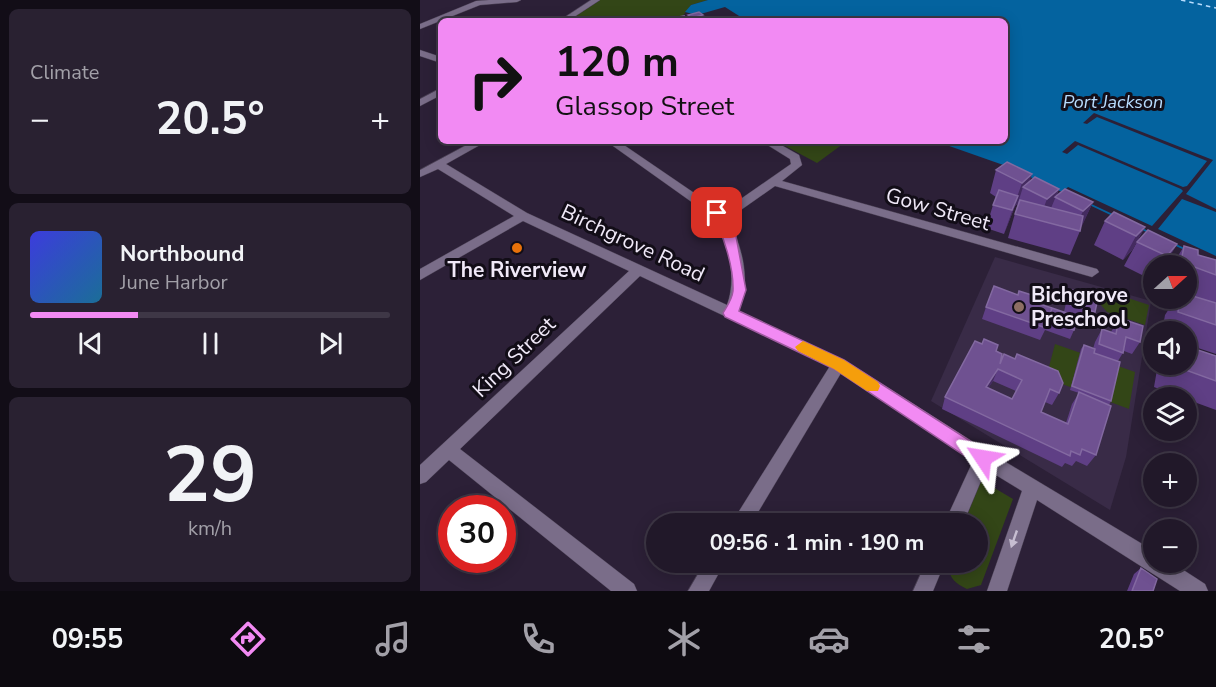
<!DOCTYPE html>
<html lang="en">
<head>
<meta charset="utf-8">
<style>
  body { margin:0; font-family:"Nunito Sans",sans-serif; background:#292131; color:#f1f3f6; height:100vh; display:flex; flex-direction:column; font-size:22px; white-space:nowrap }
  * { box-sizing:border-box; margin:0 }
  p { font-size:20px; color:#a2a0a8 }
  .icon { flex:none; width:33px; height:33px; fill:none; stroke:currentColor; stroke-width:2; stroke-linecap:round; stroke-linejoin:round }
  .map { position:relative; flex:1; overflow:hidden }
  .panel { display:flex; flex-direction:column; gap:9px; padding:9px; background:#120d17; width:420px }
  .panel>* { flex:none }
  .banner { position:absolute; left:18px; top:18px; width:570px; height:126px; border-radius:9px; box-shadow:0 3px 15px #0003,0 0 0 2px #3e3746; background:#f28af3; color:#111; overflow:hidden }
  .needle { width:39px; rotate:69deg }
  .buttons { position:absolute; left:723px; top:255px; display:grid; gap:12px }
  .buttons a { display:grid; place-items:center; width:54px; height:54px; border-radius:50%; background:#211829; box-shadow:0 3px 15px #0003,0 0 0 2px #3e3746; font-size:30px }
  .speed { position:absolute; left:18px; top:495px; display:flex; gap:12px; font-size:30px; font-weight:700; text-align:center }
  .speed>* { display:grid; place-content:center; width:78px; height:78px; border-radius:50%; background:#211829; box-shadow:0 3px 15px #0003,0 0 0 2px #3e3746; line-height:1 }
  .speed .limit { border:9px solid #d22; background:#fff; color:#111 }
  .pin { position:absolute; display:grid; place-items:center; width:51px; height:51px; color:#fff; margin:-26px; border-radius:12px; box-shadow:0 3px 9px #0006 }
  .me { position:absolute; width:66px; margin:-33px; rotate:303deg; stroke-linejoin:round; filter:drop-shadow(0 0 4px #0008) }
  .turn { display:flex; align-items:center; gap:21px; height:126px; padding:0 18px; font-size:27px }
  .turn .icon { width:78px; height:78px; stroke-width:2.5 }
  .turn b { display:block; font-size:42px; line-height:51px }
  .big { font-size:45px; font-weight:700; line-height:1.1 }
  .panel .tile { flex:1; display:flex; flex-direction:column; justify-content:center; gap:9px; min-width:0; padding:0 21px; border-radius:9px; background:#292131 }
  .panel .dial { align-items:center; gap:0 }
  .dial b { font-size:78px; line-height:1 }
  .song { display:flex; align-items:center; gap:18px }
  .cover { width:72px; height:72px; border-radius:9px; background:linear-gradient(135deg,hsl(240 70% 55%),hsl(200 70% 35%)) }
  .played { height:6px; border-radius:3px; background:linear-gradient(90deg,#f28af3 30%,#3e3746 30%) }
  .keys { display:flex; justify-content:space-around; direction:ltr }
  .heat { display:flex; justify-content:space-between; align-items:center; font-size:33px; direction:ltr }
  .trip { position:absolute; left:226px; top:513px; width:342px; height:60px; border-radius:30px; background:#211829; box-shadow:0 3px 15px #0003,0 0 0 2px #3e3746; font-weight:700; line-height:60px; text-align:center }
  .tabs { display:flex; height:96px; justify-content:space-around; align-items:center; background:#0d0a10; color:#a2a0a8 }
  .tabs .icon { width:42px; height:42px }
  .tabs .active { color:#f28af3 }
  .tabs b { font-size:27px; color:#f1f3f6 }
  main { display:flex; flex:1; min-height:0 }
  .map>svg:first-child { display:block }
  .built { fill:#392b47 }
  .green { fill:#334617 }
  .water { fill:#04639f }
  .pier { fill:#2c2037 }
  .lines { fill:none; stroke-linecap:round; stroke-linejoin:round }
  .ferry { stroke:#b7dcfe; stroke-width:1.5; stroke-dasharray:4.5 4; stroke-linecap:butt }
  .minor-casing { stroke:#493f52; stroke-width:1 }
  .minor { fill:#7a6d89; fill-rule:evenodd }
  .wall { fill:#5f3f85; fill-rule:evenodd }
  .shaded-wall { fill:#442b60 }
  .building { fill:#6f5191; stroke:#8369a1; stroke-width:1.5; fill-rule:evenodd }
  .oneway { fill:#c7bed1 }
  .route { fill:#f28af3; stroke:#9d5a9e; stroke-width:1.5 }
  .slow { fill:#f59e0b }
  .food-dot { fill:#e8710a; stroke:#120d17; stroke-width:2 }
  .education-dot { fill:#8d6e63; stroke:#120d17; stroke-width:2 }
  .labels { text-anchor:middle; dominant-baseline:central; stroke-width:6; stroke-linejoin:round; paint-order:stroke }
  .far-water-label { font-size:18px; font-style:italic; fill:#b7dcfe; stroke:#120d17 }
  .street-label { font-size:21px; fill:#f0e9f8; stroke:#120d17 }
  .poi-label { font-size:21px; font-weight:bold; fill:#f0e9f8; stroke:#120d17 }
</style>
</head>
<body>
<main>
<section class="panel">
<div class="tile"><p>Climate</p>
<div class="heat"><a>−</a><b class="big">20.5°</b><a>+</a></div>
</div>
<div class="tile">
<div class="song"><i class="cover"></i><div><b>Northbound</b><p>June Harbor</p></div></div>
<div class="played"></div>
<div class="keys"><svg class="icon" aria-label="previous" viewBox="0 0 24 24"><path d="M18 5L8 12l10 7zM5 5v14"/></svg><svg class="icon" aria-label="pause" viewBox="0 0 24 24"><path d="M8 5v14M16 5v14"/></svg><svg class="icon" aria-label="next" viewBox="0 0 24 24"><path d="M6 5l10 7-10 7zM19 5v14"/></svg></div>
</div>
<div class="tile dial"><b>29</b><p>km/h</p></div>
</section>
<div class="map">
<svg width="796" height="591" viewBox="0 0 796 591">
  <rect width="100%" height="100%" fill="#2c2037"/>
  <path class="built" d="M575,257L731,301L706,457L690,510L511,401Z"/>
  <path class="green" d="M180,0H288L271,5L259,21H148Z
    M356,141H427L397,163Z
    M678,288L729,305L725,325L687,312L675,298Z
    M635,344L715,372L709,409L626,378Z
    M561,480L593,499L561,585L547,589C535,584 527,576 529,563L558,562V524L544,523Z"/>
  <path class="water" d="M288,0H796V265L589,167L515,141H585V21H327L305,7L277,15L265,12L271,5Z"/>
  <path class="pier" d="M674,113L793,160L766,194L796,209V212L762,199L738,229L796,256V263L644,191L648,187L732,226L763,191L761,189L658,145L647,154L642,152L655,141L763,187L767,186L787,161L677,117L667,124L663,123Z"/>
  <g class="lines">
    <path class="ferry" d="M761,0L796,8"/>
    <defs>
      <path id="minor" d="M69,0H101L97,2L60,5L0,29V24L56,1Z
        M171,0H180L148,21H139Z
        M0,50L21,57V63L0,56Z
        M21,88V95L0,106V99Z
        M54,141H67L26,164L107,213L307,305C317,278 309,246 297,220L186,141H198L302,212L371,164L370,159L341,141H354L379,155L382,165L362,181L677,269L679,272L672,277L355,186L308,219C322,246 332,282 318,311L424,360L569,452L734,551V562H751L785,584L788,591H760L617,500L587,591H567L602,491L566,469L543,524H524L553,461L421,373L331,524H311L410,366L220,276L40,449L214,584L217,591H191L29,460L6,482L0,484V465L209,271L103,221L0,280V269L94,216L18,169L0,177V170Z
        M285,562H305L289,591H268Z
        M506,562H525L513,591H493Z"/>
    </defs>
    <use href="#minor" class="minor-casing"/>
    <use href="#minor" class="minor"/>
  </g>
  <path class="wall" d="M576,170L610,181L639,189L636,197L673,202L661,227L660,231L650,255L588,238L598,203L595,206L584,234L566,228L573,205L576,197L570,193Z
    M685,221L725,227L712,250L703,260L674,245Z
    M717,242L757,244L744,266H734V278L732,280L704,266Z
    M764,246L778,255L796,260V354L766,344V332H742L745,315L756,298H766V266H752Z
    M652,290L675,312L668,325L656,321L654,330L650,339L625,330L620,340L562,319L566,307L644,312L646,303Z
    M699,318L720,342L712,354L704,351L698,361L691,401L689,405L676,455L667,466L656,461L652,466L645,463L642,467L522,409L525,397L562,344L578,345L576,351L580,364L639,393L632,405L625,402L621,412L646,423L652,404L659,393L650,390L661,349L664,345L673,349L675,342L682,329L691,332ZM573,381L596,391L592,399L568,388Z
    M796,356V410L766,399V398H762L734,387L738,364H766Z
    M721,568L733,591H707L714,574Z"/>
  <path class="shaded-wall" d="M283,15L284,19L273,21L272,18Z
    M612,174L607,189L603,187L598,203L595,206L584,234L602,183Z
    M639,189L629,213L619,220L627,199Z
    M673,202L662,226L658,230H655L663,211Z
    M725,227L712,250L703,260L716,236Z
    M757,244L744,266H741L747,256Z
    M578,369L573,381L561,399L566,387Z"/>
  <path class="building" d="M279,12L283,15L272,18L268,15Z
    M264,16L263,21H258L259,17Z
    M587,162L612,174L602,183L576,170Z
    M615,177L639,189L627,199L603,187Z
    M645,189L673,202L663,211L635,197Z
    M579,190L598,196L592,210L573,205Z
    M600,200L663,216L660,231L595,214Z
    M694,212L725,227L716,236L685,221Z
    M728,230L757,244L747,256L717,242Z
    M764,246L778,250V255L796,260V275L761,262Z
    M574,286L598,295L599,291L615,296L613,302L632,308L626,328L566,307Z
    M652,290L678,298L675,312L649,304Z
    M766,294L796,303V325L758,312L760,298H766Z
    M632,308L658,317L654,330L628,321Z
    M699,318L723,326L720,342L706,337L703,353L679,344L682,329L696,334Z
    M564,339L578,345L576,351L582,354L580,364L584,354L595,359L597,354L638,371L643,383L639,393L630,389L621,412L648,424L659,392L691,406L676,455L662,449L660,455L651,451L650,456L525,397L555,341L562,344ZM578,369L602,380L592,399L566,387Z
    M664,345L675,349L674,353L700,362L691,401L652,386Z
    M766,346L796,356V381L752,365L766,364Z
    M721,568L737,579L733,591H712Z"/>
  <defs><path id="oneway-solid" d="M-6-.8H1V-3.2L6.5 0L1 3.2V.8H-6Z" transform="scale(1.5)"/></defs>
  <use class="oneway" href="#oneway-solid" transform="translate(594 539) rotate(109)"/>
  <path class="route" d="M297,209L301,210L315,231L326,290L319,311L424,360L569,453L571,458L569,464L563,466L557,464L414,369L305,317L303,313C307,306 312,300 313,291C314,268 303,232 291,213Z"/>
  <path class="slow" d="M383,341L424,360L458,382L460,386L458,391H447L414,369L378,351L375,347Z"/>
  <circle class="food-dot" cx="97" cy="248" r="6"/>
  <circle class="education-dot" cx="599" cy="307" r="6"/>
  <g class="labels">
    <g class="far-water-label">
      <text x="693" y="102">Port Jackson</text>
    </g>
    <g class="street-label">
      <text transform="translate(518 209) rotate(16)">Gow Street</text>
      <text transform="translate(213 243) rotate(25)">Birchgrove Road</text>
      <text transform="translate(94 357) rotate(-44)">King Street</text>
    </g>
    <g class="poi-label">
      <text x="97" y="270">The Riverview</text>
      <text x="611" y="295" text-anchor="start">Bichgrove<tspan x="611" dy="24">Preschool</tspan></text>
    </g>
  </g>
</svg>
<div class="buttons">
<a><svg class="needle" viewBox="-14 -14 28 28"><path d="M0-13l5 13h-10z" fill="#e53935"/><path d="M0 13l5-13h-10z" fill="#a2a0a8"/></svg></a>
<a><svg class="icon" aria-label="sound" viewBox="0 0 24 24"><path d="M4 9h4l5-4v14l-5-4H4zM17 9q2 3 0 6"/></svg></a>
<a><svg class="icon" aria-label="layers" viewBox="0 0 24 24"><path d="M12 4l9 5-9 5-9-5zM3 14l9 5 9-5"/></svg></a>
<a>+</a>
<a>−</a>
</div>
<div class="speed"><div class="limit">30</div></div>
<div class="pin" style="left:297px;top:213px;background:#d93025"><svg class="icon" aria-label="arrive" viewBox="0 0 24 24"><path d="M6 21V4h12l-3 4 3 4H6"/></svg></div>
<svg class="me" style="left:563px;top:458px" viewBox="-20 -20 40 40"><path d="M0-17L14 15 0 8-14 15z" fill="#f28af3" stroke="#fff" stroke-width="4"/></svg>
<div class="trip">09:56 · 1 min · 190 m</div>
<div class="banner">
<div class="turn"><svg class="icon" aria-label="right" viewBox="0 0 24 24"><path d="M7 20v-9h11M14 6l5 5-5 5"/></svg><div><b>120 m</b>Glassop Street</div></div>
</div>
</div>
</main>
<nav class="tabs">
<b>09:55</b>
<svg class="icon active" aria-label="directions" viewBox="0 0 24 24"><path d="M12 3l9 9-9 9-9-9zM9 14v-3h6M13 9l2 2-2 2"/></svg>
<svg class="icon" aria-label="music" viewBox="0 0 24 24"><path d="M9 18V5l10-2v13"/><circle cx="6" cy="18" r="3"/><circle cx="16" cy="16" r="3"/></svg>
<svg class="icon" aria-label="phone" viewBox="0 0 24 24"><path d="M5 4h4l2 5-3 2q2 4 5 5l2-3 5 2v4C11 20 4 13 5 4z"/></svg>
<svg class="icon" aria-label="climate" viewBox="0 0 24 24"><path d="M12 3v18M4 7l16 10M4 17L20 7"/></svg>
<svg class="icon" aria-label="car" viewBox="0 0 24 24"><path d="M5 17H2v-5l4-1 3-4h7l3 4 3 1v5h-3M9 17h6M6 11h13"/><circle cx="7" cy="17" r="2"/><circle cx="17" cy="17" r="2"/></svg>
<svg class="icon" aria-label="filters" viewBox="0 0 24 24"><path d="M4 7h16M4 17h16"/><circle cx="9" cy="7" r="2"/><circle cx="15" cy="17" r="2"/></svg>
<b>20.5°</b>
</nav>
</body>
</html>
